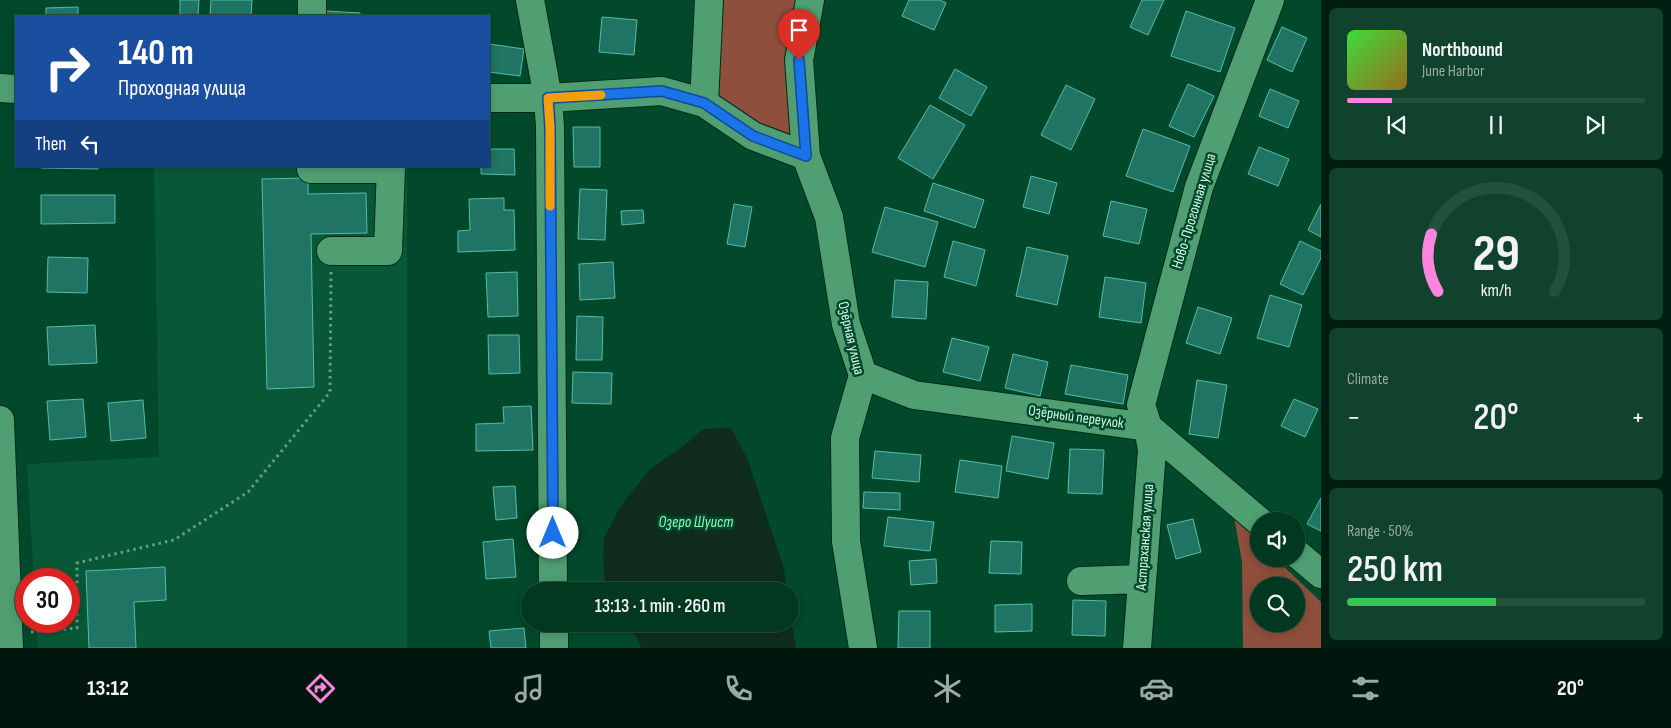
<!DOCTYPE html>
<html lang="en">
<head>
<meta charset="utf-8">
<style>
  body { margin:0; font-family:"Sofia Sans Condensed",sans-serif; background:#10422d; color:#f1f3f6; height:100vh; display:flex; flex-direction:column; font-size:19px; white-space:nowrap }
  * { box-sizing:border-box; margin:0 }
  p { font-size:16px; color:#96aca5 }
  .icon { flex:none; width:28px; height:28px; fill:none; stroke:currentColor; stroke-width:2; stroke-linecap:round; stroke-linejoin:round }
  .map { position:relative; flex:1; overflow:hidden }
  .sheet { display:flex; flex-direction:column; gap:8px; padding:8px; background:#011e12; width:350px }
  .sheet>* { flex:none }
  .banner { position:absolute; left:15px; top:15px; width:475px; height:152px; border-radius:0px; box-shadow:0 2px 8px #0003,0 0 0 1px #23513e; background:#1a4fa0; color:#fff; overflow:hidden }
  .tools { position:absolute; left:1250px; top:512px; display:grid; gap:10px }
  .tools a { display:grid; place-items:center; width:55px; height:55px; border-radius:50%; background:#023720; box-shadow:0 2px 8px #0003,0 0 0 1px #23513e; font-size:25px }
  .speed { position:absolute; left:15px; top:568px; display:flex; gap:10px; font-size:25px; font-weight:700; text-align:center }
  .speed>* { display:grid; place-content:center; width:65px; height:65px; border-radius:50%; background:#023720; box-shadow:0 2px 8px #0003,0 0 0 1px #23513e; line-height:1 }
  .speed .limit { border:8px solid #d22; background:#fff; color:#111 }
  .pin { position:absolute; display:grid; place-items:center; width:42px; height:42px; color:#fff; margin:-51px -21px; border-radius:50% 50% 50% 0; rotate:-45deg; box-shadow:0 0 5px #0007 }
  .pin .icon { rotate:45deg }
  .me { position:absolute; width:55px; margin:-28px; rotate:0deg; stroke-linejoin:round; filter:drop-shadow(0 0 4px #0008) }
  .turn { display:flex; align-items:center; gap:18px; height:105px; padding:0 20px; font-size:22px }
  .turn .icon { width:65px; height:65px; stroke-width:2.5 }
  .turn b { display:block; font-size:35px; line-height:42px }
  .then { display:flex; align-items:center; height:48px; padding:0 20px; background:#0003; gap:10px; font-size:19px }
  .big { font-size:38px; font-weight:600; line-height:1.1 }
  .sheet .card { flex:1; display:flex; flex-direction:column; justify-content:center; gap:8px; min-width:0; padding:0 18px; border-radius:8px; background:#10422d }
  .sheet .dial { align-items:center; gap:0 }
  .dial svg { height:130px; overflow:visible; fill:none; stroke:#23513e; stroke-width:7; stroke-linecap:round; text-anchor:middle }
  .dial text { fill:#f1f3f6; stroke:none }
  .song { display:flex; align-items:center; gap:15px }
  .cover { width:60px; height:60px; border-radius:8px; background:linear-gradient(135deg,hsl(120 70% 55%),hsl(40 70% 35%)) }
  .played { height:5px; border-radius:2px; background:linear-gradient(90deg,#fe85df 15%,#23513e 15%) }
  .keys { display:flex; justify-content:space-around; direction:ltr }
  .heat { display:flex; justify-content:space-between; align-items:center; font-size:28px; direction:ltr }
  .charge { height:8px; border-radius:4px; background:linear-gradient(90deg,#34c759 50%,#23513e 0) }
  .trip { position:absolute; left:521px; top:582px; width:278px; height:50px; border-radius:25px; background:#023720; box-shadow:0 2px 8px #0003,0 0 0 1px #23513e; font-weight:600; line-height:50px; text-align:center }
  .tab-bar { display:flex; height:80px; justify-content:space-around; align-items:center; background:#01160d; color:#96aca5 }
  .tab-bar .icon { width:35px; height:35px }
  .tab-bar .on { color:#fe85df }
  .tab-bar b { font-size:22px; color:#f1f3f6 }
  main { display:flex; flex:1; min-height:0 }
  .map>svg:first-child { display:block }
  .built { fill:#085837 }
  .green { fill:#8e4f3c; fill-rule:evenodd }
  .water { fill:#102c1d }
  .building { fill:#1f7464; stroke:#53bda8 }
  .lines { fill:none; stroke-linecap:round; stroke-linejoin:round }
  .minor-casing { stroke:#002c17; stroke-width:30 }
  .path { stroke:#689f84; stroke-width:3; stroke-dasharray:2.5 4; stroke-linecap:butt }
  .minor { stroke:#4f9f73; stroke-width:28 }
  .route-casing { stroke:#114b97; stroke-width:12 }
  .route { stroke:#1a73e8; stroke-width:9 }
  .slow { stroke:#f59e0b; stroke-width:9 }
  .labels { text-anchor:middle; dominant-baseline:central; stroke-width:5; stroke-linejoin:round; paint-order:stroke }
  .street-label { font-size:15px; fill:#d4fbe3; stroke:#02492b }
  .water-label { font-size:16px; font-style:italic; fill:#88fdbc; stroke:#02492b }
</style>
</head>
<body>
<main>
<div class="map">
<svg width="1321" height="648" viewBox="0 0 1321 648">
  <rect width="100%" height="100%" fill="#02492b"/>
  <path class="built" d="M154,166H407V648H38L36,621H69V579H34L27,464L159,457Z"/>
  <path class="green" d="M719,0H801L793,144L713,97Z
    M1234,516L1259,541V559H1276L1321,602V648H1243L1242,562ZM1259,586H1296V624H1259Z"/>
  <path class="water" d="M731,428L747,458L784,569L787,591H606L603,560L604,538L620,507L650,469L685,445L703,429Z
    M790,614L796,648H641L637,637L627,624H790Z"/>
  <path class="building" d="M180,0H199L198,16H180Z
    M211,0H252L251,16H210Z
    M909,0H940L946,3L934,30L902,16Z
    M1142,0H1164L1148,35L1130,27Z
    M78,7V16H46V8Z
    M326,11L360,13V16H326Z
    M1186,11L1235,28L1220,72L1171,56Z
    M602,17L637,20L634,55L599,52Z
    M1282,27L1307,38L1292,72L1267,60Z
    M489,44L524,49L520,76L489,72Z
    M955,69L987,87L971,116L939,98Z
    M1188,84L1214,96L1194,137L1169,126Z
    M1066,85L1095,99L1071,150L1041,135Z
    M1270,89L1299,101L1288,128L1259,116Z
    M930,105L965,125L933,179L898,158Z
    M573,127H600V167H574Z
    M1143,129L1190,146L1173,192L1126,176Z
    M1259,147L1289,159L1278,186L1248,174Z
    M489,149H514L515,175L481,174V166H489Z
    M41,166H98V169L41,168Z
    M1031,176L1057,183L1049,214L1023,207Z
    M308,178V194L366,193L367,233L311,234L314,387L267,389L262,179Z
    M933,183L984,200L975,228L924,211Z
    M580,189L607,190L605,240L578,239Z
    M41,195H115V223L41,224Z
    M504,198V210H514L515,250L458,252V231L470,230L469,199Z
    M1111,201L1147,209L1139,244L1103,236Z
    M734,204L752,207L745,247L727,244Z
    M1321,204V237L1308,230Z
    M885,207L938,222L925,267L872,252Z
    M643,210L644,223L622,225L621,211Z
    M953,241L985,250L976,286L944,277Z
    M1300,241L1321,251V258L1303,295L1280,284Z
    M1027,247L1068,256L1057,305L1016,296Z
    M48,257L88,258L87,293L47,292Z
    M613,262L615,298L580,300L579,264Z
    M517,272L518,316L488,317L486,273Z
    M1105,277L1146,283L1141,323L1099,317Z
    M895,280L928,282L926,319L892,317Z
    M1270,295L1302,305L1289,347L1257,338Z
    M1198,307L1232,318L1220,354L1186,343Z
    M577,316L603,317L602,360H576Z
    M95,325L97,363L49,365L47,327Z
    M488,335H519L520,373L489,374Z
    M952,338L989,347L980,381L943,372Z
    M1013,354L1048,362L1040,396L1005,388Z
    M1071,365L1128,375L1123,404L1065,394Z
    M573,372L612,373L611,404L572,403Z
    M1197,380L1227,385L1218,438L1189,434Z
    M83,399L86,437L50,440L47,401Z
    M1294,399L1318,409L1305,437L1281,426Z
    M143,400L146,438L111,441L108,403Z
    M531,406L533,450L476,451V424L504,423L503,407Z
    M1012,436L1054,443L1048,479L1006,471Z
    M1070,449L1104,450L1102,494L1068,493Z
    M875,451L921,455L919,482L872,478Z
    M960,460L1002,466L998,498L955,492Z
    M515,486L517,518L496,520L493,487Z
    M864,492L900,493V510L863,508Z
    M1321,498V531L1307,524Z
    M888,517L934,522L930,551L884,546Z
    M1193,519L1201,552L1176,559L1167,525Z
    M513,539L516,577L486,579L483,542Z
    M991,541L1022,542L1021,574L989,573Z
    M936,559L937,583L911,585L909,561Z
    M165,567L166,600L134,602L136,648H89L86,571Z
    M1073,600L1106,601L1105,636L1072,635Z
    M1032,604V631L995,632V605Z
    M899,611H930V648H898Z
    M524,628L526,648H491L489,631Z"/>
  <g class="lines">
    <defs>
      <path id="minor" d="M530,0L548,98L550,127L553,591
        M810,0L799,60L806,156L829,217L846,324L863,375L845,438L846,541L863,648
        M312,16V0
        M0,88L16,89
        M489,98H548L662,91L704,103L753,136L806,156
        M704,103L709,0
        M311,169H391
        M331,251H388L391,166
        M863,375L914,395L1148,427L1259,521
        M0,420L9,648
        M1296,553L1321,574
        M1081,581L1142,579
        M554,624V648
        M1137,648L1152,450L1148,427L1141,405L1199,187L1270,0"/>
    </defs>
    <use href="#minor" class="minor-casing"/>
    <path class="path" d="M31,632L77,628V563L174,540L248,492L330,392L331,272"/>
    <use href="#minor" class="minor"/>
  </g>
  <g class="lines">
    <defs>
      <path id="route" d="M553,533L550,127L548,98L662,91L704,103L753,136L806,156L799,60"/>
    </defs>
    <use href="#route" class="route-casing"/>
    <use href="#route" class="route"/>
    <path class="slow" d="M550,206V127L548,98L601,95"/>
  </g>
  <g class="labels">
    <g class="street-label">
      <text transform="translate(1194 211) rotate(-73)">Ново-Прогонная улица</text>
      <text transform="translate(851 338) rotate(77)">Озёрная улица</text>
      <text transform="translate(1076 417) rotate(8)">Озёрный переулок</text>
      <text transform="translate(1145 537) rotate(-86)">Астраханская улица</text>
    </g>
    <g class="water-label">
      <text x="696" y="522">Озеро Шуист</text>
    </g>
  </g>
</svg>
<div class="tools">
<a><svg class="icon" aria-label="sound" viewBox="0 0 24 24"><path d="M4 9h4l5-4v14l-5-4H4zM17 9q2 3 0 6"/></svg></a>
<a><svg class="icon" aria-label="search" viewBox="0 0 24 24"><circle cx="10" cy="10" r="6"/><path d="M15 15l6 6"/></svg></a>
</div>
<div class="speed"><div class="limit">30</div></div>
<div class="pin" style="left:799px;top:60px;background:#d93025"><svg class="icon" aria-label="arrive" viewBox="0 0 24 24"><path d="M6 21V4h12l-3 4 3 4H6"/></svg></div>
<svg class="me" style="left:553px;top:533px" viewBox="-20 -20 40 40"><circle r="19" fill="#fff"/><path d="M0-13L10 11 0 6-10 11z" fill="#1a73e8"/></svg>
<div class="trip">13:13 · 1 min · 260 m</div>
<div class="banner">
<div class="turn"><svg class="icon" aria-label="right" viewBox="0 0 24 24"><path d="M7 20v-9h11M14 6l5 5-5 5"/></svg><div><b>140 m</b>Проходная улица</div></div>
<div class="then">Then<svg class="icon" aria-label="left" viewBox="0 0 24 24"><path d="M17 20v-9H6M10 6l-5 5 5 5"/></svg></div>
</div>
</div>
<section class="sheet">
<div class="card">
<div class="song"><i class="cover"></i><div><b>Northbound</b><p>June Harbor</p></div></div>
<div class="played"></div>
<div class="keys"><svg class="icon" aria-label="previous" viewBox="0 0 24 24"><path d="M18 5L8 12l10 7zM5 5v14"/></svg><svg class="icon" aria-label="pause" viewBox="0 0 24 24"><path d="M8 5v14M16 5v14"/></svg><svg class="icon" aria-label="next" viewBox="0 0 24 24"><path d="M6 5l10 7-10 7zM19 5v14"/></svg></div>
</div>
<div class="card dial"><svg viewBox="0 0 100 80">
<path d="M14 69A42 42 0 1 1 86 69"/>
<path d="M14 69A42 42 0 0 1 10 34" stroke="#fe85df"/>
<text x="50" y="56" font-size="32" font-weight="700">29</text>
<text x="50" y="72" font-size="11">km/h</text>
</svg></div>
<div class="card"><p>Climate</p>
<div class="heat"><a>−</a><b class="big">20°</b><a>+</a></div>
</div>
<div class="card"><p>Range · 50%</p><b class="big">250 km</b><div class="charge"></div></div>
</section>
</main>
<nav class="tab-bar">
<b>13:12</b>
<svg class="icon on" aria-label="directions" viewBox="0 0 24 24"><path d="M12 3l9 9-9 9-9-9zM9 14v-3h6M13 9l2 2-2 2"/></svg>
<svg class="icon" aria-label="music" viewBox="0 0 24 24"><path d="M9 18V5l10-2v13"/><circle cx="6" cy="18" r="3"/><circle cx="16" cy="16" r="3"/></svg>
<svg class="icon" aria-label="phone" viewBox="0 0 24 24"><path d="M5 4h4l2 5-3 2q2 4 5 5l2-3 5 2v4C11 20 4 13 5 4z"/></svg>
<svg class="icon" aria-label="climate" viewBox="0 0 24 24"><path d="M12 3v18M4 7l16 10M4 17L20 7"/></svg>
<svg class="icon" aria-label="car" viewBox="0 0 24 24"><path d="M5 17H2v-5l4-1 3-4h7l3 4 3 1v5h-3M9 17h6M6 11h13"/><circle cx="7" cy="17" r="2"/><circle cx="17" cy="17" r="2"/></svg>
<svg class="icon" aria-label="filters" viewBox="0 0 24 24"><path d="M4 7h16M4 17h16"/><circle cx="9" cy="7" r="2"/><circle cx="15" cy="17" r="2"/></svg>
<b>20°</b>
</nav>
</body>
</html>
